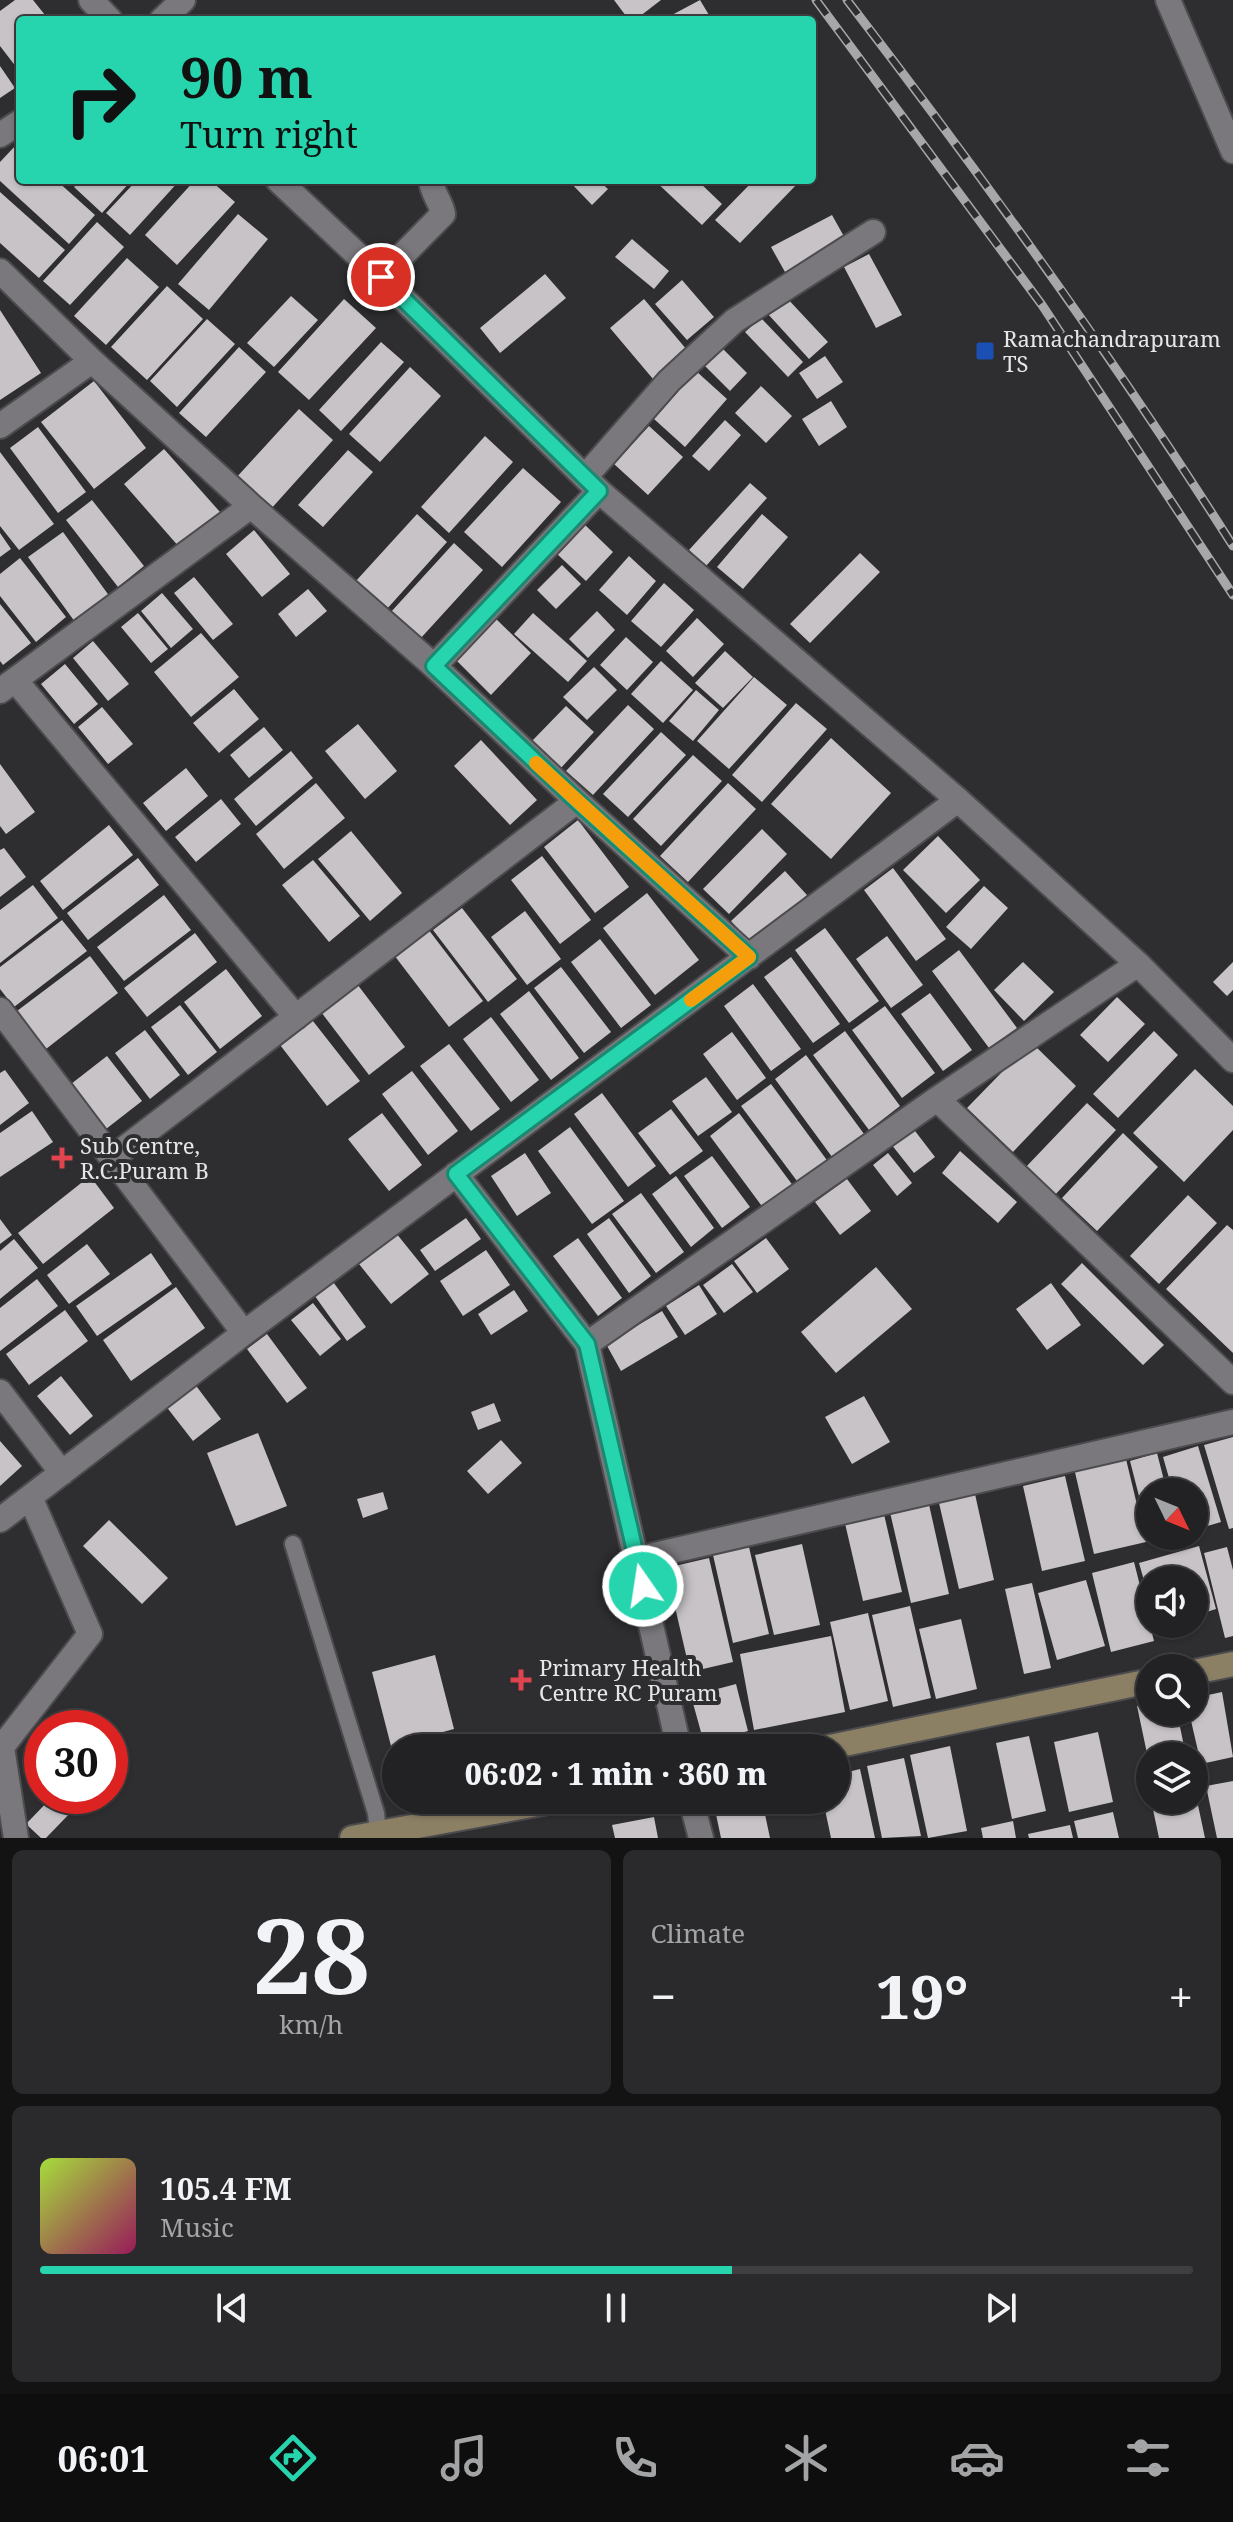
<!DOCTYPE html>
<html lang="en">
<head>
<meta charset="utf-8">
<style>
  body { margin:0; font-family:"Noto Serif",serif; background:#2a2a2c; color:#f1f3f6; height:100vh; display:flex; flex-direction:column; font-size:30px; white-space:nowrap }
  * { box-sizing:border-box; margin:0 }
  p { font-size:26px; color:#a2a4a6 }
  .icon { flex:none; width:44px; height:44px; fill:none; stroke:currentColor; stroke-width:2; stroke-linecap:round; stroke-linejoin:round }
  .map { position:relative; height:1838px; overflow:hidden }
  .details { display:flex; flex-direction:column; gap:12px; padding:12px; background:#131314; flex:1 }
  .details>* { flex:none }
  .hud { position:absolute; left:16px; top:16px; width:800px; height:168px; border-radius:8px; box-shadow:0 2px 6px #0004,0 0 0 2px #3f3f41; background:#26d5ae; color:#111; overflow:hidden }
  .needle { width:52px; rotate:133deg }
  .fabs { position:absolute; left:1136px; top:1478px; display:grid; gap:16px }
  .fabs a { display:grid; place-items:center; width:72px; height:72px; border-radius:50%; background:#222224; box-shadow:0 2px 6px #0004,0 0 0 2px #3f3f41; font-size:40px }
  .speed { position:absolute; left:24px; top:1710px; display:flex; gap:16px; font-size:40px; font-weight:700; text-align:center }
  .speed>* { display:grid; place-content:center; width:104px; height:104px; border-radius:50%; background:#222224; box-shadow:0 2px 6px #0004,0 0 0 2px #3f3f41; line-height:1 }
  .speed .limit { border:12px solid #d22; background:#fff; color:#111 }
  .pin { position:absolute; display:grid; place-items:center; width:68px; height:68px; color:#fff; margin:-34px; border:4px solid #fff; border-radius:50%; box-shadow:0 2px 8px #0007 }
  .me { position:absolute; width:88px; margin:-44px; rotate:347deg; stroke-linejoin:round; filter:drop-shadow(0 0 6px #0008) }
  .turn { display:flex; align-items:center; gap:28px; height:168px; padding:0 32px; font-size:36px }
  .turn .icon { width:104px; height:104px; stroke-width:2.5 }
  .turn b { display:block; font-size:56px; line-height:68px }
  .big { font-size:60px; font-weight:800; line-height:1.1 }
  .details .widget { flex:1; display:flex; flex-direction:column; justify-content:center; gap:12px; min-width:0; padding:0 28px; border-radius:12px; background:#2a2a2c }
  .details .dial { align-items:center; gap:0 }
  .dial b { font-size:104px; line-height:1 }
  .song { display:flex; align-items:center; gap:24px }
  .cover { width:96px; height:96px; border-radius:12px; background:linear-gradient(135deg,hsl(80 70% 55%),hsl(330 70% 35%)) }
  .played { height:8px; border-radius:4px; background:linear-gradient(90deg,#26d5ae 60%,#3f3f41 60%) }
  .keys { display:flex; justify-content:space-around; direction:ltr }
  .heat { display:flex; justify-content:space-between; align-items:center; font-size:44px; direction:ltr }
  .details .tiles { flex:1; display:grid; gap:12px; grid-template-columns:1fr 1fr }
  .widget:last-child { grid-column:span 2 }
  .trip { position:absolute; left:382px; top:1734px; width:468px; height:80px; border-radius:40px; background:#222224; box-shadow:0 2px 6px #0004,0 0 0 2px #3f3f41; font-weight:800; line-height:80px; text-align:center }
  .tabs { display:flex; height:128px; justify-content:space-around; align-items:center; background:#0e0e0e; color:#a2a4a6 }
  .tabs .icon { width:56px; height:56px }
  .tabs .current { color:#26d5ae }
  .tabs b { font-size:36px; color:#f1f3f6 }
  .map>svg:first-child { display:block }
  .building { fill:#c7c3c6 }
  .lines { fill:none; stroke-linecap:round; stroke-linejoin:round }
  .lane-casing { stroke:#4c4b4e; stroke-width:20 }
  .street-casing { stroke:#4c4b4e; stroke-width:28 }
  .secondary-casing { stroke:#4c4b4e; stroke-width:28 }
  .lane { stroke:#7a787c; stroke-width:16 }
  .street { stroke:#7a787c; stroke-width:24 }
  .secondary { stroke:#8b7f64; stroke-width:24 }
  .rail-casing { stroke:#a7a6a9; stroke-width:9 }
  .rail { stroke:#2e2d30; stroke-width:6; stroke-dasharray:18; stroke-linecap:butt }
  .route-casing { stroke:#198a71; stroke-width:20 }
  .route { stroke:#26d5ae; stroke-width:14 }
  .slow { stroke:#f59e0b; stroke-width:14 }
  .transit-dot { fill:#1a4fb4; stroke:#2e2d30; stroke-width:3 }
  .health-dot { fill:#e0444e; stroke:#2e2d30; stroke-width:3 }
  .labels { text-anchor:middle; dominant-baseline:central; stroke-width:8; stroke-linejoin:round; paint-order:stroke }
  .poi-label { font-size:22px; fill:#e6e5e7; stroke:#2e2d30; text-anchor:start }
</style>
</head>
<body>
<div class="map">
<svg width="1233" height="1838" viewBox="0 0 1233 1838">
  <rect width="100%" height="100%" fill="#2e2d30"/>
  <path class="building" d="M15,0H33L49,20H20V72L0,46V11Z
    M614,0H661L635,20H629Z
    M700,0L712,20H672L670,16Z
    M0,66L15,88L0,98Z
    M17,144L20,147V180H56L95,215L69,244L0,181V162Z
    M81,180H132L102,213L74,187Z
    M137,180H180L130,235L106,213Z
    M195,180H210L235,202L177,265L145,235Z
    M568,180H598L608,189L592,205Z
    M654,180H697L722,204L702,225Z
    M754,180H801L740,243L715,220Z
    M0,192L65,250L39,278L0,243Z
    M238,214L268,239L209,310L178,284Z
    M832,215L846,240L785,272L771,247Z
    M97,222L124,247L70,305L43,281Z
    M632,239L669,271L654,289L615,257Z
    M869,254L902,315L876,328L844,267Z
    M127,258L159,287L106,345L74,316Z
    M545,274L566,298L500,353L480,328Z
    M682,280L714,317L687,340L655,304Z
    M167,286L203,319L147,380L111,347Z
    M291,296L318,320L274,367L247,343Z
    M785,296L828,342L809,359L767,313Z
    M344,299L376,328L309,400L278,372Z
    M644,299L687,350L653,379L610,328Z
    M0,310L41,373L0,400Z
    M761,318L803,362L788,377L745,332Z
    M207,319L235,344L177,407L150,381Z
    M381,342L404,362L341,431L319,410Z
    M239,347L266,372L206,437L179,413Z
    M721,347L747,373L730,391L703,364Z
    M825,356L843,382L817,399L799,373Z
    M410,367L441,396L380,462L349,434Z
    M696,371L727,399L685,447L654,419Z
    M94,381L146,448L94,489L41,422Z
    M761,386L792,416L766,443L735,413Z
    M831,401L847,427L819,446L802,419Z
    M299,409L333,440L270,510L235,479Z
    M725,420L741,435L709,471L692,456Z
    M649,426L683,457L648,495L614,464Z
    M38,427L86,492L58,513L10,448Z
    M485,436L513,462L449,533L421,507Z
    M164,449L220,512L180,548L124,484Z
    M348,450L373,472L323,527L298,505Z
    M0,452L54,524L19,550L0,526Z
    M523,468L561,502L502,567L464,532Z
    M750,483L767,498L706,566L689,550Z
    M92,500L144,566L118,587L66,520Z
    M417,514L447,542L386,610L355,582Z
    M762,514L788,537L743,589L717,567Z
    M583,523L613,552L586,581L556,553Z
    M254,530L290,574L262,597L226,554Z
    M63,532L110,597L75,622L28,557Z
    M0,533L11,549L0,557Z
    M454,543L483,570L420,639L390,613Z
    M860,553L880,572L810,643L790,624Z
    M629,556L656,581L627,615L599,590Z
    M20,558L66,617L36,642L0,596V574Z
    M562,565L581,584L556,609L537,590Z
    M194,577L233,624L213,640L174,593Z
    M664,583L694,610L661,647L631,621Z
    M308,589L327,611L296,637L278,614Z
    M162,593L193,629L171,648L141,611Z
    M0,604L31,643L3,665L0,661Z
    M597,611L615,630L588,658L569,639Z
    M138,613L168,649L151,663L121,627Z
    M533,613L587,661L568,682L514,634Z
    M494,617L531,653L491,695L454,658Z
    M697,618L724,644L693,677L666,651Z
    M201,633L239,677L191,717L154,672Z
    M626,637L653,662L627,690L600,665Z
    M93,641L129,684L108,701L73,658Z
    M725,651L753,677L723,708L695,683Z
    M661,661L693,690L663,723L631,694Z
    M65,664L98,704L74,724L41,684Z
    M594,667L617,690L587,720L563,697Z
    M754,677L787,705L729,769L697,741Z
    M234,689L259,719L219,753L193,723Z
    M696,690L719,710L693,741L669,721Z
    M796,703L827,729L762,802L732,775Z
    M628,705L654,729L593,795L566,771Z
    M566,706L594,732L560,769L532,741Z
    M102,707L133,744L108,764L78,727Z
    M358,724L397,771L365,799L325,751Z
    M264,727L283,750L249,778L230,755Z
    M661,732L686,755L628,817L603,794Z
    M831,738L891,793L831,859L771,804Z
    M481,740L537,800L510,825L454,766Z
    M291,751L313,778L256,826L234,799Z
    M693,755L722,781L661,846L633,819Z
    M0,764L35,812L6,834L0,826Z
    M186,768L208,796L166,831L143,803Z
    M316,783L345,818L284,869L256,834Z
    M728,783L756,809L688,882L660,856Z
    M221,799L241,824L196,862L175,837Z
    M578,820L629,887L595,913L544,847Z
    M109,825L133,855L63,910L40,881Z
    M762,829L787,854L729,914L703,889Z
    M351,831L402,893L370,921L318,859Z
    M938,836L980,880L946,913L903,870Z
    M4,848L26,877L0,897V850Z
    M542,856L591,920L560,944L511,880Z
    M138,858L159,885L88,940L67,913Z
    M313,860L360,916L329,942L282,885Z
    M893,868L946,939L916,961L864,890Z
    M785,871L807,895L753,945L731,921Z
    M33,885L58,918L0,963V910Z
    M984,886L1008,908L971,949L946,927Z
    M647,893L699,960L655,995L603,928Z
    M164,895L191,930L124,981L97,947Z
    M462,908L517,979L488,1002L433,930Z
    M525,911L561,959L527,985L491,937Z
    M62,920L87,951L14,1007L0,989V967Z
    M825,928L879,1001L849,1023L795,950Z
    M428,929L483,1001L449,1027L394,955Z
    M195,933L217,962L147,1017L124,988Z
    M887,936L923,985L891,1008L856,959Z
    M600,939L651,1005L621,1028L571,962Z
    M959,950L1017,1028L989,1048L932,971Z
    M90,956L118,993L46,1049L17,1011Z
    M791,957L840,1024L813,1043L764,977Z
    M1023,962L1054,992L1024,1021L994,990Z
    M1233,962V990L1227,996L1213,982Z
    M561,967L611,1032L584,1053L534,988Z
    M226,969L262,1016L220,1049L184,1002Z
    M354,980L405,1047L369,1075L318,1008Z
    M753,984L801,1049L771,1071L724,1006Z
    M529,991L579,1058L551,1080L500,1014Z
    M930,993L972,1050L943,1071L901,1014Z
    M1117,997L1145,1024L1108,1062L1080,1035Z
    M180,1005L217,1052L188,1075L151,1027Z
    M885,1006L935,1073L902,1098L852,1030Z
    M309,1016L360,1081L327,1106L277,1041Z
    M491,1017L539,1080L511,1102L463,1039Z
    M145,1030L180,1075L150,1099L115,1053Z
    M845,1031L900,1106L869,1130L813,1055Z
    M1154,1031L1178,1055L1118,1118L1093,1094Z
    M732,1032L766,1078L737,1100L703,1054Z
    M1031,1042L1076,1086L1013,1152L967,1108Z
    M449,1044L500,1109L471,1131L420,1066Z
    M806,1055L867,1138L835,1161L775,1079Z
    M107,1056L142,1101L106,1129L71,1084Z
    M1195,1069L1233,1106V1130L1184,1182L1133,1133Z
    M5,1070L29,1103L0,1125V1073Z
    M412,1071L458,1131L428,1155L382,1094Z
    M706,1077L732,1112L698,1136L672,1101Z
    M771,1084L829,1163L800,1185L741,1106Z
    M602,1093L656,1166L628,1187L574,1114Z
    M1087,1103L1116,1130L1053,1197L1024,1169Z
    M671,1109L703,1151L670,1175L638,1133Z
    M32,1111L53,1142L0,1177V1133Z
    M382,1113L422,1165L389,1191L348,1139Z
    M739,1113L794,1187L764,1209L710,1136Z
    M570,1127L624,1201L592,1224L538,1151Z
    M912,1127L935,1157L914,1173L891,1144Z
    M1123,1133L1158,1167L1097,1231L1062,1198Z
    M960,1151L1017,1202L998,1223L942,1173Z
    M525,1153L551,1193L517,1216L491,1176Z
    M888,1153L912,1183L897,1196L873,1165Z
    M712,1156L750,1207L722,1228L684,1176Z
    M90,1176L114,1208L43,1264L18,1233Z
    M676,1176L714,1228L691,1247L652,1194Z
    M847,1179L871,1211L840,1235L815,1202Z
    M641,1193L684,1252L656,1273L612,1214Z
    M1188,1195L1217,1223L1159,1284L1130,1256Z
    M466,1218L481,1239L435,1271L420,1250Z
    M609,1218L651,1276L629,1293L587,1234Z
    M0,1219L12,1235L0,1244Z
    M1227,1225L1233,1230V1353L1166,1289Z
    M396,1233L429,1274L391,1304L359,1264Z
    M578,1238L622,1298L598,1316L553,1256Z
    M766,1238L789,1269L757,1293L734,1261Z
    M14,1239L38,1268L0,1299V1251Z
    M87,1244L110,1274L69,1304L47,1275Z
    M486,1250L510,1285L463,1316L440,1281Z
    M151,1253L172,1284L97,1336L76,1306Z
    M1082,1263L1164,1345L1143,1365L1061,1284Z
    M732,1264L753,1292L724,1313L703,1285Z
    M876,1267L912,1309L836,1373L801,1332Z
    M37,1279L58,1306L0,1351V1308Z
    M331,1279L366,1327L347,1341L312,1292Z
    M1051,1283L1081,1325L1047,1350L1016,1309Z
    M699,1285L717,1314L685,1335L666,1306Z
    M176,1287L205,1328L131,1381L103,1340Z
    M514,1290L528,1311L491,1335L478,1314Z
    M313,1303L341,1339L320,1356L291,1320Z
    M65,1310L88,1341L29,1385L6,1354Z
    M662,1311L678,1337L621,1371L606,1344Z
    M267,1334L307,1388L287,1403L247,1349Z
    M61,1376L93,1416L70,1435L37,1396Z
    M194,1383L221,1419L193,1441L165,1405Z
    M864,1396L890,1442L852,1464L825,1417Z
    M494,1403L501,1421L478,1430L471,1412Z
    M258,1433L287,1506L236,1526L207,1453Z
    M1233,1437V1528L1229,1529L1204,1445Z
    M501,1440L522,1463L488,1494L467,1471Z
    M0,1441L22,1466L0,1486Z
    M1198,1446L1221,1522L1194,1530V1492H1173L1163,1457Z
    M1157,1453L1167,1492H1150L1149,1535L1130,1461Z
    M1125,1455L1146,1542L1094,1554L1074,1468Z
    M1065,1476L1085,1561L1042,1571L1023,1486Z
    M383,1492L388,1509L363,1518L357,1499Z
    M975,1494L994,1580L959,1589L939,1503Z
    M928,1500L949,1594L911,1603L889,1508Z
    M883,1510L902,1592L863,1601L844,1519Z
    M109,1520L168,1578L142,1604L83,1546Z
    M802,1544L820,1625L774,1635L755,1555Z
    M1199,1546L1216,1609L1194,1616V1580H1150L1149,1598L1139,1563Z
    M749,1547L769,1634L733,1643L713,1555Z
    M1227,1547L1233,1570V1636L1225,1638L1204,1553Z
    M709,1558L733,1662L690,1672L666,1568Z
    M1134,1562L1154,1641L1111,1652L1092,1573Z
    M1086,1580L1105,1646L1057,1660L1038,1593Z
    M1032,1583L1051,1668L1024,1674L1005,1589Z
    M910,1606L931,1698L893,1707L872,1615Z
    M868,1613L888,1701L850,1710L830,1622Z
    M961,1619L977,1689L936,1699L919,1629Z
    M831,1636L845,1712L754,1730L740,1654Z
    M435,1655L454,1729L391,1746L372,1672Z
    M736,1684L748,1731L704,1743L691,1696Z
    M1222,1692L1233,1757L1201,1764L1189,1712H1194V1698Z
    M1150,1703V1712H1177L1186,1756H1150L1149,1763L1137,1706Z
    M1098,1732L1113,1802L1069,1812L1054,1742Z
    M1029,1736L1046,1811L1012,1819L996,1743Z
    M950,1746L967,1831L928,1838L910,1755Z
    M904,1758L921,1836L882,1838L867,1766Z
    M860,1769L875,1838H831L823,1800H836V1775Z
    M1233,1781V1838H1217L1206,1786Z
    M1195,1791L1205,1838H1159L1151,1800H1194Z
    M53,1796H56L72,1811L46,1838H41L26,1824Z
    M713,1800H762L770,1838H721Z
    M1113,1812L1119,1838H1078L1074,1821Z
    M654,1817L658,1838H615L612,1825Z
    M1013,1821L1016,1838H983L981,1828Z
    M1070,1825L1073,1838H1029L1028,1834Z"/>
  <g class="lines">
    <defs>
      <path id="lane" d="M293,1544L376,1813L378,1833"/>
      <path id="street" d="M91,0L110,20
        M1168,0L1233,151
        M162,20L183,0
        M0,135L20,122
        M278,180L381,277L599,491L958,800L1138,964L1233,1060
        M0,271L92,361L251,506L434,666L577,801L749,957
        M381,277L443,214C441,201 432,194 431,180
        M0,426L92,361
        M585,477L669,381L734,321L873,232
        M434,666L599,491
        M15,680L296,1017
        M0,691L251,506
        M0,1010L244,1333
        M937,1099L1233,1382
        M112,1158L577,801
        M456,1174L587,1344
        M0,1392L62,1473
        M0,1520L244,1333L958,800
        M637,1559L1233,1422
        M679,1748L587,1344L937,1099L1138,964
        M691,1800L701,1838
        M16,1838L2,1747L90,1634L30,1497"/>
      <path id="secondary" d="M1194,1672L1233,1664
        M825,1748L1150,1681
        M352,1838L559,1800"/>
    </defs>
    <use href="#lane" class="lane-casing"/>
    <use href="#street" class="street-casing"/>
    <use href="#secondary" class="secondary-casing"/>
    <use href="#lane" class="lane"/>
    <use href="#street" class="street"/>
    <use href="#secondary" class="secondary"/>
    <defs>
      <path id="rail" d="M816,0L1042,305L1233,595
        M847,0C983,177 1113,357 1233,546"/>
    </defs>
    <use href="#rail" class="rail-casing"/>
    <use href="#rail" class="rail"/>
  </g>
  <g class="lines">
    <defs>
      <path id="route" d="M381,277L599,491L434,666L577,801L749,957L456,1174L587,1344L643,1586"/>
    </defs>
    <use href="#route" class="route-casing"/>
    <use href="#route" class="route"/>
    <path class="slow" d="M536,763L749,957L691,1000"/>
  </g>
  <rect class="transit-dot" x="975" y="341" width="20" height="20" rx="4"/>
  <g class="health-dot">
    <path d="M58 1146h8v8h8v8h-8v8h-8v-8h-8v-8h8z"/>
    <path d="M517 1668h8v8h8v8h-8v8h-8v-8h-8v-8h8z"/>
  </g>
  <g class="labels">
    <g class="poi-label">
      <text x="1003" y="338">Ramachandrapuram<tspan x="1003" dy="25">TS</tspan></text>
      <text x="80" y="1145">Sub Centre,<tspan x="80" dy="25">R.C.Puram B</tspan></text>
      <text x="539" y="1667">Primary Health<tspan x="539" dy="25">Centre RC Puram</tspan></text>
    </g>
  </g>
</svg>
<div class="fabs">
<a><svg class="needle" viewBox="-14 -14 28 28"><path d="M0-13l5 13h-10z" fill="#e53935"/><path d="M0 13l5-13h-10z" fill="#a2a4a6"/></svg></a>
<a><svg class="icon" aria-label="sound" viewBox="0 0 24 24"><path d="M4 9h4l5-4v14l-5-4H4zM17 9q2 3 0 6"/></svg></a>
<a><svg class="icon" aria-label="search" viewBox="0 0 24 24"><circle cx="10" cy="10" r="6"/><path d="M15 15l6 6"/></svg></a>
<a><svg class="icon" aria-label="layers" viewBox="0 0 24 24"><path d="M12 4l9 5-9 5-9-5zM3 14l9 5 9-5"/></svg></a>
</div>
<div class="speed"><div class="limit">30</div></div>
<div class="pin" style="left:381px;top:277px;background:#d93025"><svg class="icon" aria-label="arrive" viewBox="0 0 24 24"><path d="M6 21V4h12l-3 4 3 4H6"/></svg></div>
<svg class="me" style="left:643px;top:1586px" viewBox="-20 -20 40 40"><circle r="17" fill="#26d5ae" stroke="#fff" stroke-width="3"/><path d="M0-11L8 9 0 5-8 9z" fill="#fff"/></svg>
<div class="trip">06:02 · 1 min · 360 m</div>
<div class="hud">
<div class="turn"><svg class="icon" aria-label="right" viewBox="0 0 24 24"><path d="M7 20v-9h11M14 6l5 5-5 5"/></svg><div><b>90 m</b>Turn right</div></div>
</div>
</div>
<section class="details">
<div class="tiles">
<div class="widget dial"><b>28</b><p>km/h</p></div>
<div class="widget"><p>Climate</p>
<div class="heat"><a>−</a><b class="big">19°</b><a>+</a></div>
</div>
<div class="widget">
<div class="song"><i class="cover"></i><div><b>105.4 FM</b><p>Music</p></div></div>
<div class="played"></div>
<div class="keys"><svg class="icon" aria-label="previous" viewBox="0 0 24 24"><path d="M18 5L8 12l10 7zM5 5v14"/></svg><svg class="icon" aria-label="pause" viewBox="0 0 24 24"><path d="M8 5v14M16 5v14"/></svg><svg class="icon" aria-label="next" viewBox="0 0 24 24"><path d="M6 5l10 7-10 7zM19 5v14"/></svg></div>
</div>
</div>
</section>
<nav class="tabs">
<b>06:01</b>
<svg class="icon current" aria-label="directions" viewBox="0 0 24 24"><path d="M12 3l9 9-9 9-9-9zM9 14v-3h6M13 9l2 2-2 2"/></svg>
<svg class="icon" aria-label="music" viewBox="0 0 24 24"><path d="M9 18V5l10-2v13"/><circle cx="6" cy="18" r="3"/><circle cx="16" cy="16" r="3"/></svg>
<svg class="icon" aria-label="phone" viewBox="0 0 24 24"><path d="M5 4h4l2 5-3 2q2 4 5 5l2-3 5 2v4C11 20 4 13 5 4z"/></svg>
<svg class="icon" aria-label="climate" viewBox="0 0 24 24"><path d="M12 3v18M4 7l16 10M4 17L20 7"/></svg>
<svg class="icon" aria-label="car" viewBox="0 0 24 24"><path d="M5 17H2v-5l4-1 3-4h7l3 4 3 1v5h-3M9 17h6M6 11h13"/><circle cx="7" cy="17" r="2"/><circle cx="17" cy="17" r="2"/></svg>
<svg class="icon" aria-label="filters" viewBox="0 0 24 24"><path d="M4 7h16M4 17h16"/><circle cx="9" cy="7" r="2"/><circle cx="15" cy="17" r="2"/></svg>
</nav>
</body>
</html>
